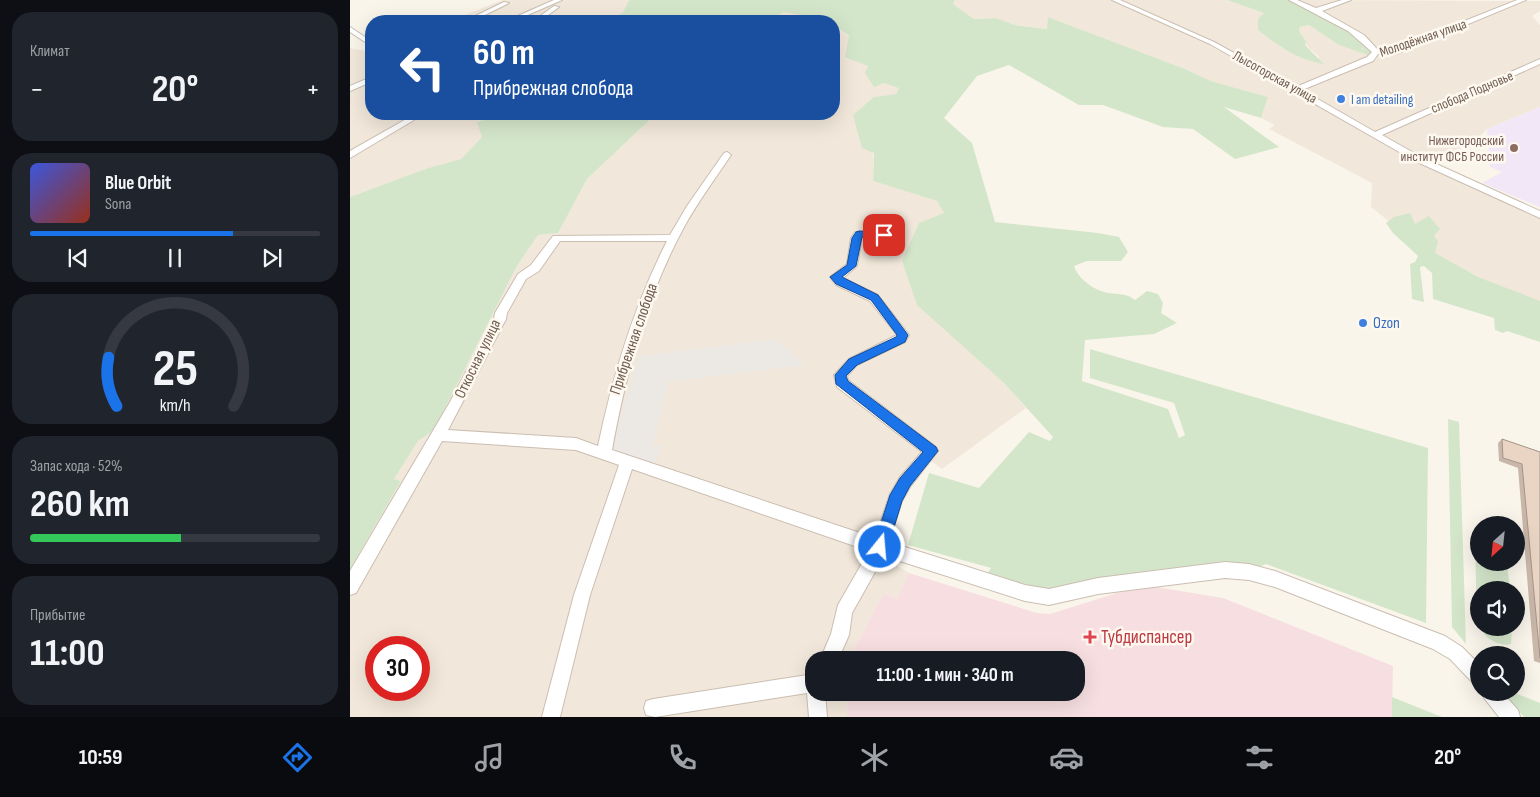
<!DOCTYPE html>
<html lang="ru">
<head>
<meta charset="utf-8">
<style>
  body { margin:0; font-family:"Sofia Sans Condensed",sans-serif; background:#20242c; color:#f1f3f6; height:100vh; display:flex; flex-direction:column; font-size:19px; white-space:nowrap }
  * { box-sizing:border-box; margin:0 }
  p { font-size:16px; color:#9ea1a6 }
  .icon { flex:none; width:28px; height:28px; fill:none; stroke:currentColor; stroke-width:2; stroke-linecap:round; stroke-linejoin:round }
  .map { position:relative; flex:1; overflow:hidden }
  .panel { display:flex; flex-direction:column; gap:12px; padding:12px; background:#0d0f14; width:350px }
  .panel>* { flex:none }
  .guide { position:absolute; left:15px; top:15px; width:475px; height:105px; border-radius:20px; box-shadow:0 5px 20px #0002; background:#1a4fa0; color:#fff; overflow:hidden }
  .needle { width:32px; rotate:207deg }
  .tools { position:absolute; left:1120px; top:516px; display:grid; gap:10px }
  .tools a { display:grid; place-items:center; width:55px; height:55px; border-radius:50%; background:#171b24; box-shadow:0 5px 20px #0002; font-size:25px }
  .speed { position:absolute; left:15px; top:636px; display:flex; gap:10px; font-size:25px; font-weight:700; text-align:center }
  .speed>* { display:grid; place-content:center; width:65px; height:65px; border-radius:50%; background:#171b24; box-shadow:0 5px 20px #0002; line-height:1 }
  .speed .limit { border:8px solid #d22; background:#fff; color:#111 }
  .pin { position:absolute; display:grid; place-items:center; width:42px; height:42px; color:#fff; margin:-21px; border-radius:10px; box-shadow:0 2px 8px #0006 }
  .me { position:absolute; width:55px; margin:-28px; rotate:17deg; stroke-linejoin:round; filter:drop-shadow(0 0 4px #0008) }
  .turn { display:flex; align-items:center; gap:18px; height:105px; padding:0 25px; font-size:22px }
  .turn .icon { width:65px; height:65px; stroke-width:2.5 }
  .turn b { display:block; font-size:35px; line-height:42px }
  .big { font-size:38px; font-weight:700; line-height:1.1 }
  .panel .tile { flex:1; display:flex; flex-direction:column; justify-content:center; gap:8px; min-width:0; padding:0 18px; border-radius:20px; background:#20242c }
  .panel .dial { align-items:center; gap:0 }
  .dial svg { height:130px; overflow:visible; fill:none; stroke:#363941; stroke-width:7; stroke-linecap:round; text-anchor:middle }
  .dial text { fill:#f1f3f6; stroke:none }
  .song { display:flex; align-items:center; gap:15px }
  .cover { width:60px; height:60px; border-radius:8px; background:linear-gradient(135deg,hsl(230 70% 55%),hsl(10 70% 35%)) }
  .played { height:5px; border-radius:2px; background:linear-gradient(90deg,#1a73e8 70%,#363941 70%) }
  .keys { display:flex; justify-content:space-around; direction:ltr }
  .heat { display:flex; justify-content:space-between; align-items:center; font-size:28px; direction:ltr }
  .charge { height:8px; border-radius:4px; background:linear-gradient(90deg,#34c759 52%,#363941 0) }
  .trip { position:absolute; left:455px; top:651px; width:280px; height:50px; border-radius:20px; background:#171b24; box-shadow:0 5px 20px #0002; font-weight:700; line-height:50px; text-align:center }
  .menu { display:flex; height:80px; justify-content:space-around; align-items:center; background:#090b0e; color:#9ea1a6 }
  .menu .icon { width:35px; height:35px }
  .menu .current { color:#1a73e8 }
  .menu b { font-size:22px; color:#f1f3f6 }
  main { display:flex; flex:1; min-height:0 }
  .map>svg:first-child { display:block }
  .residential { fill:#f1e7da; fill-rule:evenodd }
  .industrial { fill:#ece8e3 }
  .education { fill:#f2e7f7 }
  .medical { fill:#f7dfe1 }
  .green { fill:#d4e6ca }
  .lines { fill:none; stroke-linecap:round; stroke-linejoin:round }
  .minor-casing { stroke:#cbbeb1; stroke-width:2 }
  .minor { fill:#fff; fill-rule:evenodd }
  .wall { fill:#c9b7a9 }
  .building { fill:#ead5c4; stroke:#a49589 }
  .route { fill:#1a73e8; stroke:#114b97 }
  .shop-dot { fill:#3f7fe0; stroke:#fdf9f1; stroke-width:2 }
  .education-dot { fill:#8d6e63; stroke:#fdf9f1; stroke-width:2 }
  .health-dot { fill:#e0444e; stroke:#fdf9f1; stroke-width:2 }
  .labels { text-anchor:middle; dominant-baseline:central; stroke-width:5; stroke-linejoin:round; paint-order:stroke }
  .far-street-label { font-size:14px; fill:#725e51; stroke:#fdf9f1 }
  .far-shop-label { font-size:14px; fill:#366cbe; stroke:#fdf9f1; text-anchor:start }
  .far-education-label { font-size:14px; fill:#785e54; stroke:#fdf9f1; text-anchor:end }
  .shop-label { font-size:16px; fill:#366cbe; stroke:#fdf9f1; text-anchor:start }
  .street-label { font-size:16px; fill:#725e51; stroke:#fdf9f1 }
  .near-health-label { font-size:19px; fill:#be3a42; stroke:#fdf9f1; text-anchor:start }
</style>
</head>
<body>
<main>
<section class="panel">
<div class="tile"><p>Климат</p>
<div class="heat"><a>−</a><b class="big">20°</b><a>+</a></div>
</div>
<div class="tile">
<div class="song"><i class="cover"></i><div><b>Blue Orbit</b><p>Sona</p></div></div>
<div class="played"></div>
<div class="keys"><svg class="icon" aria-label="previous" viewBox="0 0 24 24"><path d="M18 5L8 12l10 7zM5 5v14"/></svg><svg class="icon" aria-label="pause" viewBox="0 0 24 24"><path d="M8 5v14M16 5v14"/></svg><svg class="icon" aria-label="next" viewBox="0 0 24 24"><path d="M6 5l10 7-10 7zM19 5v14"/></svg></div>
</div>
<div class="tile dial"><svg viewBox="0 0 100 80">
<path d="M14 69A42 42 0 1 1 86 69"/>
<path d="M14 69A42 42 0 0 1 9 39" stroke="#1a73e8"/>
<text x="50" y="56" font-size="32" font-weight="700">25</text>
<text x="50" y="72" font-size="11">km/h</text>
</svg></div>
<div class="tile"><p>Запас хода · 52%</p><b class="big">260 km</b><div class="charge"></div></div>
<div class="tile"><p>Прибытие</p><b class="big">11:00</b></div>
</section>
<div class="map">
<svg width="1190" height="717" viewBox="0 0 1190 717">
  <rect width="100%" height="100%" fill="#faf5eb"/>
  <path class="residential" d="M153,0H279L273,12L261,21H99Z
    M605,0H877L914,13L930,47L968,63L969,57L955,44L956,41L949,31L950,27L960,25L989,45L1016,51L1011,49L966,11L939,0L1190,1V11L1182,16L1190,25V107L1137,129L1124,142L1073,165L1190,218V304L1115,274L1081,255L1021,207L1022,183L919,129L925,125L911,118L918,97L861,81L835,69L698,17V29L665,25L646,18L624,19L603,4Z
    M434,12L469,17L477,21H419Z
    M484,25L499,37L518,66L534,83L550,87L546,94L524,97L523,181L587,201L594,213L653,382L676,408L592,469L570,453L543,498L521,551L559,573L547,599L534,593L498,660H464V692L496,693L497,717H0V569L51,481L44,479L68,441L84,430L167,266L188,235L208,233L237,179L306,114H484ZM26,648H69V690H26Z
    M0,48L21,52V114H157L128,122L133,137L111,159L78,168L0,197Z"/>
  <path class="industrial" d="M426,339L455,365L318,382L303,446H312L305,465L261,449L289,356Z"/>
  <path class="education" d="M1190,107V207L1132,183L1152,172L1140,167L1137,129Z"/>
  <path class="medical" d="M559,573L687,613L700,614L783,588L800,586L873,598L1043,666L1042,717H497L496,693L726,692V660H498L534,593L547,599Z"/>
  <path class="green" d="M279,0H605L603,4L624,19L646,18L665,25L697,29L698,17L835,69L861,81L918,97L911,118L874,107L929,147L885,159L843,129L813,127L753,105H729L659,65L627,76L594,118L622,143L645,222L748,233L769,237L778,252L771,261H737L724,266C728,278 741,288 754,292C766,295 775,292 785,300L797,291L808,294L813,303L811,313L827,323L804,334L735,340L732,381L818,409L829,438L835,435L824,403L740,378V349L1078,448L1076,623L916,564L907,568L695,590L637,574L641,568L558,545L579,473L629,488L679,432L700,441L703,437L653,382L567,305L552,261L569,223L594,213L587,201L523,181L524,153L512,148L503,115L524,97L546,94L549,88L534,83L524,87L515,73L518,66L495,57L499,36L484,25V21L434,12L419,21H261L273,12Z
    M877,0C895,0 923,0 939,0C964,5 996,28 1015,44L1011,49L1016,50L1012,48L1016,45L1024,52L1021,56L989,45L959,25L950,27L949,31L956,41L955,45L974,64C948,60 928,46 908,30V19L914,13Z
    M157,114H306L237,179L208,233L188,235L167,266L84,430L68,441L44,479L51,481L0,569V197L78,168L111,159L132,137L127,122Z
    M1060,213L1065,224L1079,216L1090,229L1084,235L1088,242L1085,253L1128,277L1190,301V342L1157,331L1153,333L1145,330L1144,318L1083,299L1082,273L1074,266L1070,267L1074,302L1062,299L1060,264L1065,262L1068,256L1043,233L1036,223L1044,217Z
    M1098,419L1109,422L1116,644L1102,627Z
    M1125,544L1129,546V562L1157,563L1160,590H1153L1152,587L1143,584V590H1129V626L1127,622Z
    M1130,628H1162L1161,644C1149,647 1136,639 1130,628Z
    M1152,693H1165L1190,703V717H1174Z
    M1042,697L1092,717H1042Z"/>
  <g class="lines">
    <defs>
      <path id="minor" d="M204,0H212L164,21H156Z
        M762,0H770L864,42L946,87L1017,57L1022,52L998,31L939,0H947L966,8L992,0H1001L972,11L1014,35L1028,50H1042L1167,0H1176L1046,54H1028L1023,61L952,90L1025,132L1190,59V64L1032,135L1071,157L1190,211V218L1065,161L860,44Z
        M154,2L159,3L123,21H115Z
        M204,6L209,7L190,21H183Z
        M0,27L21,41V46L0,32Z
        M21,77V82L0,91V86Z
        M65,114H74L0,158V151Z
        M377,152L381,155C365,179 347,203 333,229C296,298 276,373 262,450L525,538L540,494L550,477L572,452L487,387L484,375L499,359L547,335L520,301L486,285L480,277L497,264L501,238L505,232L538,233L539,235L538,237H512L507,266L493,278L528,295L559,335L555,342L507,365L497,376L498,380L586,447L588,451L560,487L552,501L539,542L675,585L699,589L748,578L875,562L899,564L925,571L1095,636L1112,647L1129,664V686L1123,683L1100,659L1083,649L925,587L899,580L875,578L748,594L699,605L675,601L534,556L502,613L499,635L488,660H470L481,634L488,605L519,551L282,469L240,595L210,717H192L224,595L269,465L226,450L92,441L6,593L0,595V571L100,402L144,319L145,313L168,274L181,265L203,236L320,235L337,206L374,153ZM210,241H317C284,306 263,374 248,446L226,438L98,430L156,319L157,313L176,279L189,271Z
        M464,674V692H475L477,717H459L457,693L305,717L296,715L294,708L296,701L303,699Z
        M1131,692H1152L1168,710L1170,717H1149L1134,698Z"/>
    </defs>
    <use href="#minor" class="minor-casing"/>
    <use href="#minor" class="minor"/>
  </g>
  <path class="wall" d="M1152,439L1190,452V663L1184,661L1168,468L1149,461L1148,443Z"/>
  <path class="building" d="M1152,439L1190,452V658L1172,464L1153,458Z"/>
  <path class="route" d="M509,231L534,232L539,235L534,238L512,237L506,266L492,277L528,295L558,335L555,342L507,365L496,376L498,381L586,447L588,451L560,486L552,501L538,547L535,552L530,554L525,552L523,547L540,495L550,478L573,452L486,384L485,375L499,359L546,337L547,335L521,300L486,284L480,277L497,265L502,238L506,232Z"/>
  <g class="shop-dot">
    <circle cx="991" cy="99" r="5"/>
    <circle cx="1013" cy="323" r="5"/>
  </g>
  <circle class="education-dot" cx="1164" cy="148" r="5"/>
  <path class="health-dot" d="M737.5 629.5h5v5h5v5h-5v5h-5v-5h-5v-5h5z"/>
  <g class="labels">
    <g class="far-street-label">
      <text transform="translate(1073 38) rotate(-19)">Молодёжная улица</text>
      <text transform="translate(925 77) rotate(29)">Лысогорская улица</text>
      <text transform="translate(1122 92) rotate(-23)">слобода Подновье</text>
    </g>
    <g class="far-shop-label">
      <text x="1001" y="99">I am detailing</text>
    </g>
    <g class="far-education-label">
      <text x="1154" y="140">Нижегородский<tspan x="1154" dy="16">институт ФСБ России</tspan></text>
    </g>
    <g class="shop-label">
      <text x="1023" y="323">Ozon</text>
    </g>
    <g class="street-label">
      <text transform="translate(284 339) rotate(-71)">Прибрежная слобода</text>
      <text transform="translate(128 359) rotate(-64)">Откосная улица</text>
    </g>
    <g class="near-health-label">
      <text x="751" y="637">Тубдиспансер</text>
    </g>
  </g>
</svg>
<div class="tools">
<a><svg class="needle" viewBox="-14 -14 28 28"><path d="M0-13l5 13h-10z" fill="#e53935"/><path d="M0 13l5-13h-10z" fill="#9ea1a6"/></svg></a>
<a><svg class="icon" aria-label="sound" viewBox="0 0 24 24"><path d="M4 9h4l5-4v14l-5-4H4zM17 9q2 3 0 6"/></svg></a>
<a><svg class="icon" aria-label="search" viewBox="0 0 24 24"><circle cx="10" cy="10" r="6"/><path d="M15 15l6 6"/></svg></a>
</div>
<div class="speed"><div class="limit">30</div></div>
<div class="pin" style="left:534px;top:235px;background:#d93025"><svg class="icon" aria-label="arrive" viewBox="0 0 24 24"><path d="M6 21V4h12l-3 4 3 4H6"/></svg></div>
<svg class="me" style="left:530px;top:547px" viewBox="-20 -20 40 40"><circle r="17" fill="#1a73e8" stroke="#fff" stroke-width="3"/><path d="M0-11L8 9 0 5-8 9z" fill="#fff"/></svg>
<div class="trip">11:00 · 1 мин · 340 m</div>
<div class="guide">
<div class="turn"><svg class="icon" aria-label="left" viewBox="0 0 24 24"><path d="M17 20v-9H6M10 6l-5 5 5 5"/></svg><div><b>60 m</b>Прибрежная слобода</div></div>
</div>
</div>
</main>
<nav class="menu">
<b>10:59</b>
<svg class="icon current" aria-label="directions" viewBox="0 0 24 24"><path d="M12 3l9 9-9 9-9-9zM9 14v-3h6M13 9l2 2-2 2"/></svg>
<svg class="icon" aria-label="music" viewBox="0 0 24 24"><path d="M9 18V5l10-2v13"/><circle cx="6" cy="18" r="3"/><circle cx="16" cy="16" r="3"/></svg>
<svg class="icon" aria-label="phone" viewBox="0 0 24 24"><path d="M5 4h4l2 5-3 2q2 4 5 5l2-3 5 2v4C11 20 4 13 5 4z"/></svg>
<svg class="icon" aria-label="climate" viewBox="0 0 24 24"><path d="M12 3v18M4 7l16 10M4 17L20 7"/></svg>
<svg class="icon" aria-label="car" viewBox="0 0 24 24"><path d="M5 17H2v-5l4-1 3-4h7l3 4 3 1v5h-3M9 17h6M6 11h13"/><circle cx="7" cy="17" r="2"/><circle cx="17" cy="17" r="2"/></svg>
<svg class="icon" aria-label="filters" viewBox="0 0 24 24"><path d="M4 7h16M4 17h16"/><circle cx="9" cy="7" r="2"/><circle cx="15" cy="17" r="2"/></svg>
<b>20°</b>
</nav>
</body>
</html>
